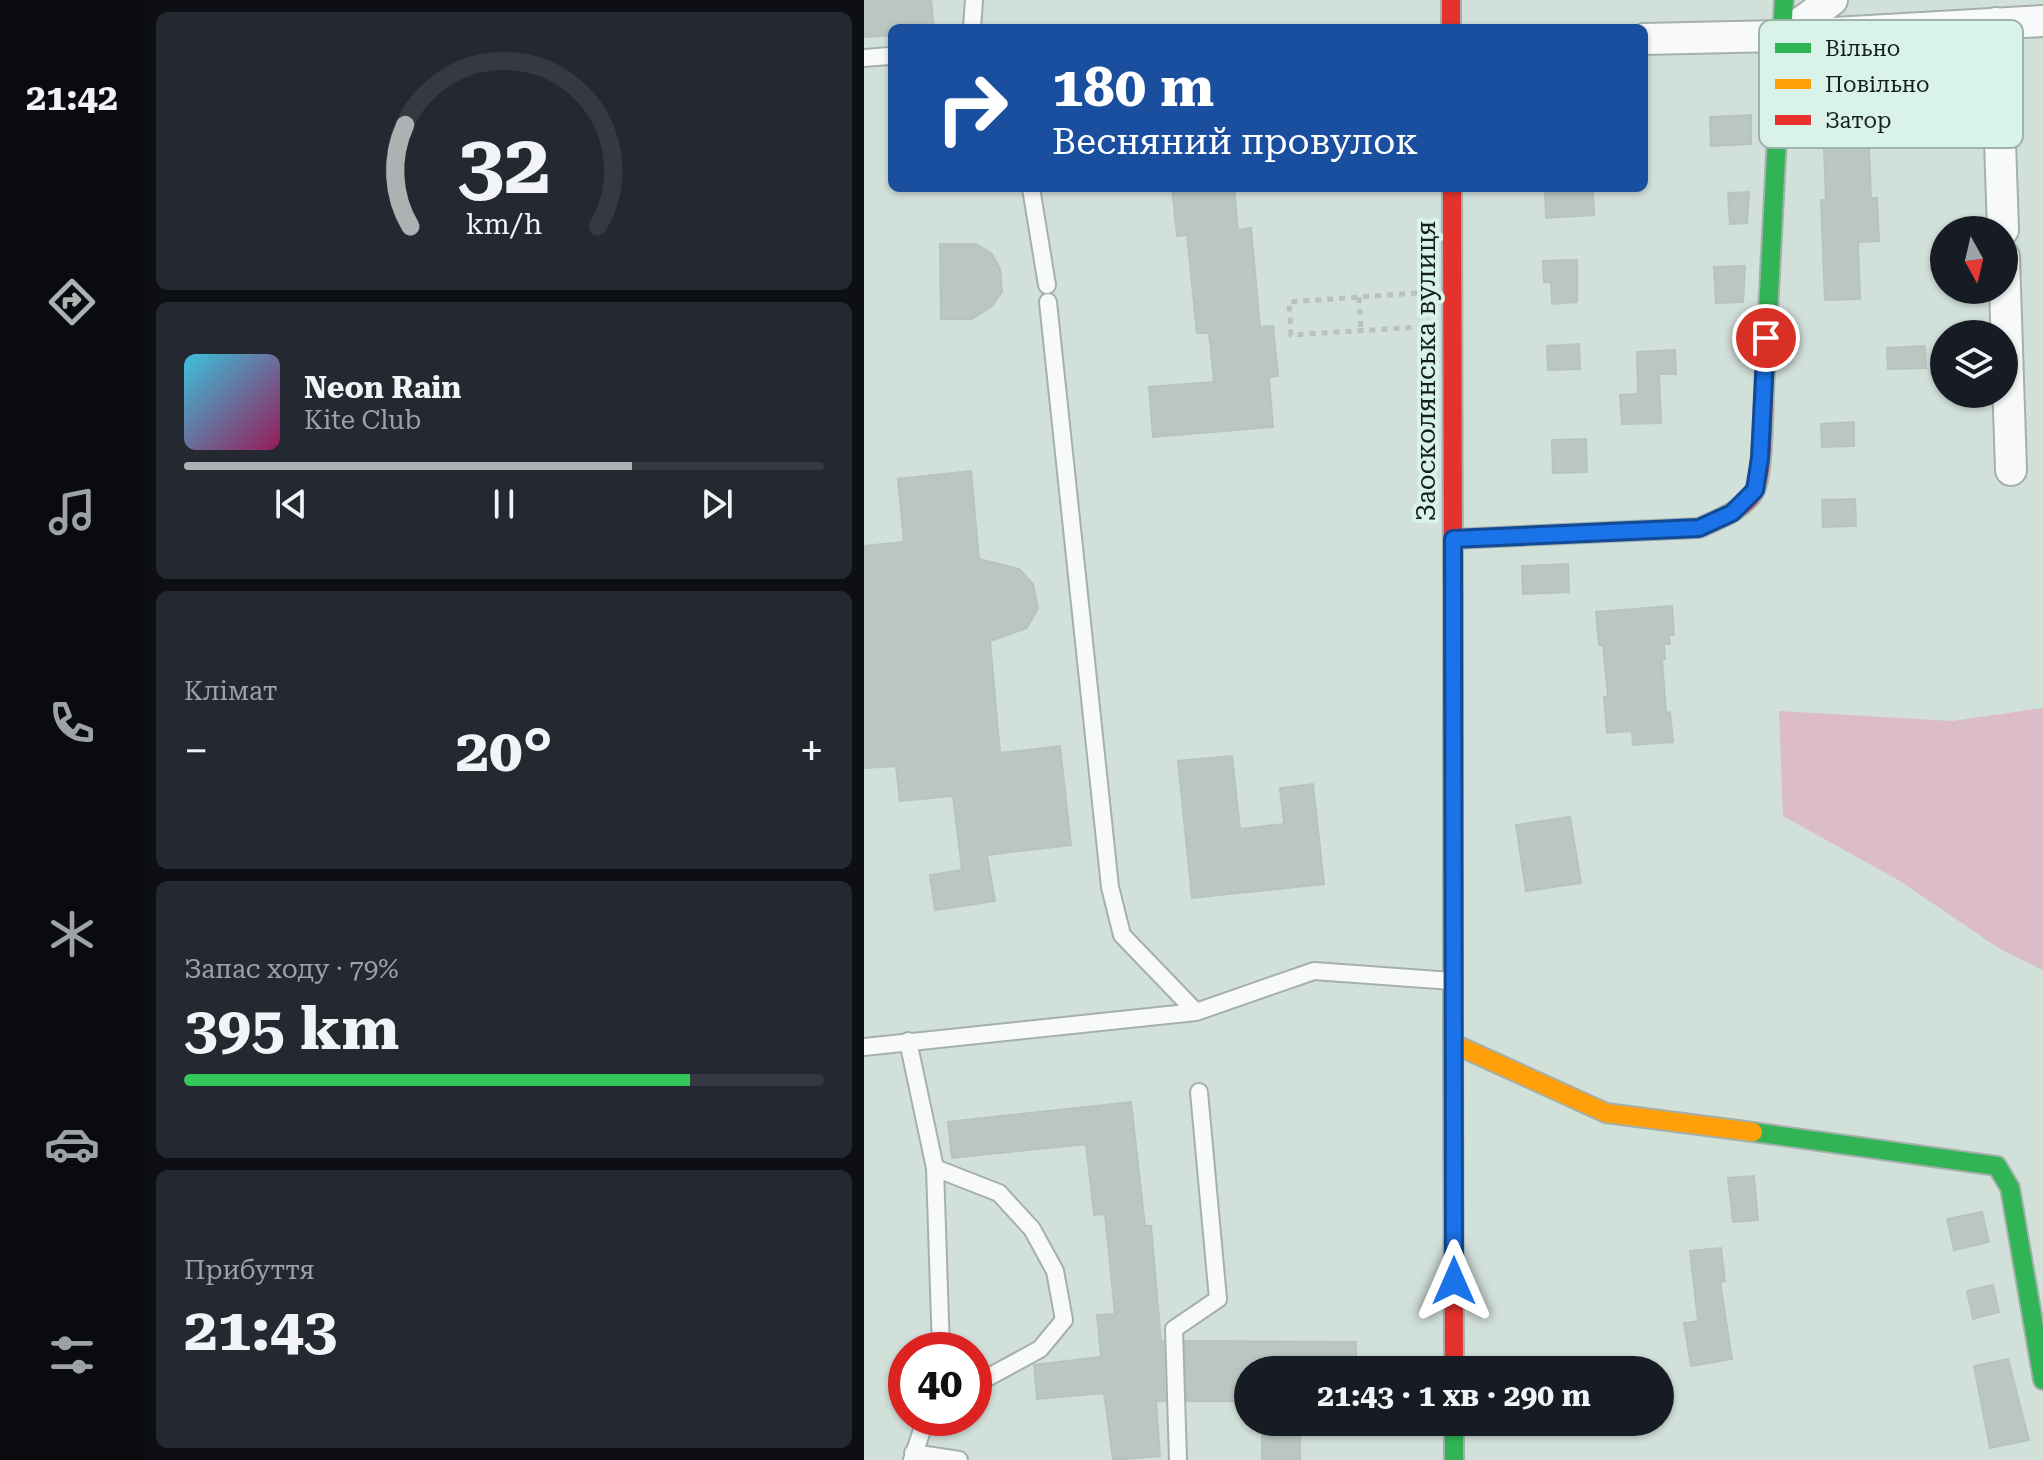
<!DOCTYPE html>
<html lang="uk">
<head>
<meta charset="utf-8">
<style>
  body { margin:0; font-family:"Roboto Serif",serif; background:#242831; color:#f1f3f6; height:100vh; display:flex; flex-direction:column; font-size:30px; white-space:nowrap }
  * { box-sizing:border-box; margin:0 }
  p { font-size:26px; color:#9ea1a6 }
  .icon { flex:none; width:44px; height:44px; fill:none; stroke:currentColor; stroke-width:2; stroke-linecap:round; stroke-linejoin:round }
  .map { position:relative; flex:1; overflow:hidden }
  .drawer { display:flex; flex-direction:column; gap:12px; padding:12px; background:#0d0f14; width:720px }
  .drawer>* { flex:none }
  .banner { position:absolute; left:24px; top:24px; width:760px; height:168px; border-radius:12px; box-shadow:0 2px 6px #0004; background:#1a4fa0; color:#fff; overflow:hidden }
  .needle { width:52px; rotate:172deg }
  .fabs { position:absolute; left:1066px; top:216px; display:grid; gap:16px }
  .fabs a { display:grid; place-items:center; width:88px; height:88px; border-radius:50%; background:#171b24; box-shadow:0 2px 6px #0004; font-size:40px }
  .speed { position:absolute; left:24px; top:1332px; display:flex; gap:16px; font-size:40px; font-weight:700; text-align:center }
  .speed>* { display:grid; place-content:center; width:104px; height:104px; border-radius:50%; background:#171b24; box-shadow:0 2px 6px #0004; line-height:1 }
  .speed .limit { border:12px solid #d22; background:#fff; color:#111 }
  .pin { position:absolute; display:grid; place-items:center; width:68px; height:68px; color:#fff; margin:-34px; border:4px solid #fff; border-radius:50%; box-shadow:0 2px 8px #0007 }
  .me { position:absolute; width:88px; margin:-44px; rotate:0deg; stroke-linejoin:round; filter:drop-shadow(0 0 6px #0008) }
  .turn { display:flex; align-items:center; gap:28px; height:168px; padding:0 32px; font-size:36px }
  .turn .icon { width:104px; height:104px; stroke-width:2.5 }
  .turn b { display:block; font-size:56px; line-height:68px }
  .big { font-size:60px; font-weight:700; line-height:1.1 }
  .drawer .tile { flex:1; display:flex; flex-direction:column; justify-content:center; gap:12px; min-width:0; padding:0 28px; border-radius:12px; background:#242831 }
  .drawer .dial { align-items:center; gap:0 }
  .dial svg { height:208px; overflow:visible; fill:none; stroke:#363941; stroke-width:7; stroke-linecap:round; text-anchor:middle }
  .dial text { fill:#f1f3f6; stroke:none }
  .song { display:flex; align-items:center; gap:24px }
  .cover { width:96px; height:96px; border-radius:12px; background:linear-gradient(135deg,hsl(190 70% 55%),hsl(330 70% 35%)) }
  .played { height:8px; border-radius:4px; background:linear-gradient(90deg,#acb2b2 70%,#363941 70%) }
  .keys { display:flex; justify-content:space-around; direction:ltr }
  .heat { display:flex; justify-content:space-between; align-items:center; font-size:44px; direction:ltr }
  .charge { height:12px; border-radius:6px; background:linear-gradient(90deg,#34c759 79%,#363941 0) }
  .trip { position:absolute; left:370px; top:1356px; width:440px; height:80px; border-radius:40px; background:#171b24; box-shadow:0 2px 6px #0004; font-weight:700; line-height:80px; text-align:center }
  main { display:flex; flex:1; min-height:0 }
  .menu { display:flex; flex-direction:column; width:144px; justify-content:space-around; align-items:center; background:#090b0e; color:#9ea1a6 }
  .menu .icon { width:56px; height:56px }
  .menu .current { color:#acb2b2 }
  .menu b { font-size:36px; color:#f1f3f6 }
  .map>svg:first-child { display:block }
  .green { fill:#dbbcc7 }
  .building { fill:#bac6c1; stroke:#b8c3be; stroke-width:2 }
  .lines { fill:none; stroke-linecap:round; stroke-linejoin:round }
  .lane-casing { stroke:#a5b0ac; stroke-width:20 }
  .street-casing { stroke:#a5b0ac; stroke-width:34 }
  .fast-casing { stroke:#a5b0ac; stroke-width:22 }
  .slow-casing { stroke:#a5b0ac; stroke-width:22 }
  .jam-casing { stroke:#a5b0ac; stroke-width:22 }
  .path { stroke:#bbbfbd; stroke-width:5; stroke-dasharray:6 6; stroke-linecap:butt }
  .lane { stroke:#f8faf9; stroke-width:16 }
  .street { stroke:#f8faf9; stroke-width:30 }
  .fast { stroke:#30b455; stroke-width:18 }
  .slow { stroke:#ff9f0a; stroke-width:18 }
  .jam { stroke:#e5322d; stroke-width:18 }
  .route-casing { stroke:#114b97; stroke-width:20 }
  .route { stroke:#1a73e8; stroke-width:14 }
  .labels { text-anchor:middle; dominant-baseline:central; stroke-width:8; stroke-linejoin:round; paint-order:stroke }
  .street-label { font-size:26px; fill:#161f1c; stroke:#d9f3e9 }
  .key { fill:#d9f3e9; stroke:#9eb3ac; stroke-width:2 }
  .key-label { font-size:22px; fill:#161f1c }
</style>
</head>
<body>
<main>
<nav class="menu">
<b>21:42</b>
<svg class="icon current" aria-label="directions" viewBox="0 0 24 24"><path d="M12 3l9 9-9 9-9-9zM9 14v-3h6M13 9l2 2-2 2"/></svg>
<svg class="icon" aria-label="music" viewBox="0 0 24 24"><path d="M9 18V5l10-2v13"/><circle cx="6" cy="18" r="3"/><circle cx="16" cy="16" r="3"/></svg>
<svg class="icon" aria-label="phone" viewBox="0 0 24 24"><path d="M5 4h4l2 5-3 2q2 4 5 5l2-3 5 2v4C11 20 4 13 5 4z"/></svg>
<svg class="icon" aria-label="climate" viewBox="0 0 24 24"><path d="M12 3v18M4 7l16 10M4 17L20 7"/></svg>
<svg class="icon" aria-label="car" viewBox="0 0 24 24"><path d="M5 17H2v-5l4-1 3-4h7l3 4 3 1v5h-3M9 17h6M6 11h13"/><circle cx="7" cy="17" r="2"/><circle cx="17" cy="17" r="2"/></svg>
<svg class="icon" aria-label="filters" viewBox="0 0 24 24"><path d="M4 7h16M4 17h16"/><circle cx="9" cy="7" r="2"/><circle cx="15" cy="17" r="2"/></svg>
</nav>
<section class="drawer">
<div class="tile dial"><svg viewBox="0 0 100 80">
<path d="M14 69A42 42 0 1 1 86 69"/>
<path d="M14 69A42 42 0 0 1 12 30" stroke="#acb2b2"/>
<text x="50" y="56" font-size="32" font-weight="700">32</text>
<text x="50" y="72" font-size="11">km/h</text>
</svg></div>
<div class="tile">
<div class="song"><i class="cover"></i><div><b>Neon Rain</b><p>Kite Club</p></div></div>
<div class="played"></div>
<div class="keys"><svg class="icon" aria-label="previous" viewBox="0 0 24 24"><path d="M18 5L8 12l10 7zM5 5v14"/></svg><svg class="icon" aria-label="pause" viewBox="0 0 24 24"><path d="M8 5v14M16 5v14"/></svg><svg class="icon" aria-label="next" viewBox="0 0 24 24"><path d="M6 5l10 7-10 7zM19 5v14"/></svg></div>
</div>
<div class="tile"><p>Клімат</p>
<div class="heat"><a>−</a><b class="big">20°</b><a>+</a></div>
</div>
<div class="tile"><p>Запас ходу · 79%</p><b class="big">395 km</b><div class="charge"></div></div>
<div class="tile"><p>Прибуття</p><b class="big">21:43</b></div>
</section>
<div class="map">
<svg width="1179" height="1460" viewBox="0 0 1179 1460">
  <rect width="100%" height="100%" fill="#d2e0da"/>
  <path class="green" d="M1179,708V970L1136,949L1036,881L919,816L915,711L1088,721Z"/>
  <path class="building" d="M0,0H67L70,28H28V35L0,37Z
    M887,115V144L847,146L846,117Z
    M1004,121L1007,198H1013L1015,241L994,242L996,299L961,300L957,200H962L959,124Z
    M308,188H370L374,230L387,228L396,327L409,326L414,376L405,377L409,427L289,437L285,387L350,382L345,333H333L323,235L313,236Z
    M681,188H729L730,215L682,218Z
    M885,192L883,223L866,224L864,193Z
    M76,244H112L128,254L136,269L138,292L128,306L108,319H77Z
    M713,260V302L688,304L687,282H680L679,261Z
    M881,266L879,302L852,303L850,267Z
    M715,344L716,369L684,370L683,346Z
    M1061,346L1062,368L1024,369L1023,348Z
    M811,350L812,374H795L797,423L758,424L756,395L774,394L773,352Z
    M990,422V446L958,447L957,424Z
    M722,439L723,472L689,473L688,440Z
    M107,471L115,559L155,569L169,584L174,608L163,628L126,641L136,753L196,746L207,845L123,855L131,901L71,910L66,875L98,870L89,796L36,801L32,766L0,768V546L40,542L34,479Z
    M991,499L992,526L959,527L958,500Z
    M704,564L705,592L659,594L658,566Z
    M808,606L810,635H805L806,644H800L801,659H798L802,713L806,712L809,742L769,745L768,731L743,733L740,697H744L739,645H735L732,612Z
    M368,756L376,829L420,824L416,788L449,784L460,884L328,898L314,761Z
    M706,817L717,883L662,891L652,825Z
    M267,1102L281,1226H287L297,1341H299L301,1401H292L296,1456L249,1460L240,1393L173,1399L170,1365L237,1357L233,1315L251,1314L241,1214L230,1215L222,1144L88,1158L84,1122Z
    M890,1176L894,1220L869,1222L864,1178Z
    M1118,1212L1125,1242L1090,1250L1083,1219Z
    M857,1248L861,1281L856,1282L868,1359L827,1366L820,1323L834,1321L826,1251Z
    M1129,1285L1135,1312L1109,1319L1103,1291Z
    M321,1341L492,1342V1370H384V1401H323Z
    M1144,1359L1165,1440L1126,1448L1110,1366Z
    M398,1422H436V1460H398Z"/>
  <g class="lines">
    <defs>
      <path id="lane" d="M108,28L110,0
        M0,58L25,56
        M167,188L183,285
        M184,302L246,887L258,935L332,1012
        M44,1041L71,1168L77,1350
        M0,1047L332,1012L450,971L588,981
        M71,1168L135,1193L168,1229L191,1271L200,1320L176,1349L121,1379L110,1378
        M49,1453L95,1460
        M48,1460L62,1418
        M314,1460L310,1329L354,1299L335,1092"/>
      <path id="street" d="M1132,23L1139,230
        M918,36L968,0
        M780,39L918,36L1179,21
        M1140,257L1147,470"/>
      <path id="fast" d="M901,371L920,0
        M589,586V1035
        M889,1132L1133,1166L1146,1188L1179,1380
        M590,1422V1460"/>
      <path id="slow" d="M590,1044L742,1113L889,1132"/>
      <path id="jam" d="M587,0V28
        M588,188L589,586
        M589,539L835,528C853,520 882,509 891,490C900,471 899,395 901,371
        M589,1035L590,1370"/>
    </defs>
    <use href="#lane" class="lane-casing"/>
    <use href="#street" class="street-casing"/>
    <use href="#fast" class="fast-casing"/>
    <use href="#slow" class="slow-casing"/>
    <use href="#jam" class="jam-casing"/>
    <path class="path" d="M553,293L425,302L427,335L555,327
      M495,297L497,331"/>
    <use href="#lane" class="lane"/>
    <use href="#street" class="street"/>
    <use href="#fast" class="fast"/>
    <use href="#slow" class="slow"/>
    <use href="#jam" class="jam"/>
  </g>
  <g class="lines">
    <defs>
      <path id="route" d="M590,1281L589,539L835,528L868,513L891,490L896,458L902,338"/>
    </defs>
    <use href="#route" class="route-casing"/>
    <use href="#route" class="route"/>
  </g>
  <g class="labels">
    <g class="street-label">
      <text transform="translate(562 371) rotate(-90)">Заосколянська вулиця</text>
    </g>
  </g>
  <rect x="895" y="20" width="264" height="128" rx="12" class="key"/>
  <rect x="911" y="43" width="36" height="10" fill="#30b455"/>
  <rect x="911" y="79" width="36" height="10" fill="#ff9f0a"/>
  <rect x="911" y="115" width="36" height="10" fill="#e5322d"/>
  <g class="key-label">
    <text x="961" y="56">Вільно</text>
    <text x="961" y="92">Повільно</text>
    <text x="961" y="128">Затор</text>
  </g>
</svg>
<div class="fabs">
<a><svg class="needle" viewBox="-14 -14 28 28"><path d="M0-13l5 13h-10z" fill="#e53935"/><path d="M0 13l5-13h-10z" fill="#9ea1a6"/></svg></a>
<a><svg class="icon" aria-label="layers" viewBox="0 0 24 24"><path d="M12 4l9 5-9 5-9-5zM3 14l9 5 9-5"/></svg></a>
</div>
<div class="speed"><div class="limit">40</div></div>
<div class="pin" style="left:902px;top:338px;background:#d93025"><svg class="icon" aria-label="arrive" viewBox="0 0 24 24"><path d="M6 21V4h12l-3 4 3 4H6"/></svg></div>
<svg class="me" style="left:590px;top:1281px" viewBox="-20 -20 40 40"><path d="M0-17L14 15 0 8-14 15z" fill="#1a73e8" stroke="#fff" stroke-width="4"/></svg>
<div class="trip">21:43 · 1 хв · 290 m</div>
<div class="banner">
<div class="turn"><svg class="icon" aria-label="right" viewBox="0 0 24 24"><path d="M7 20v-9h11M14 6l5 5-5 5"/></svg><div><b>180 m</b>Весняний провулок</div></div>
</div>
</div>
</main>
</body>
</html>
